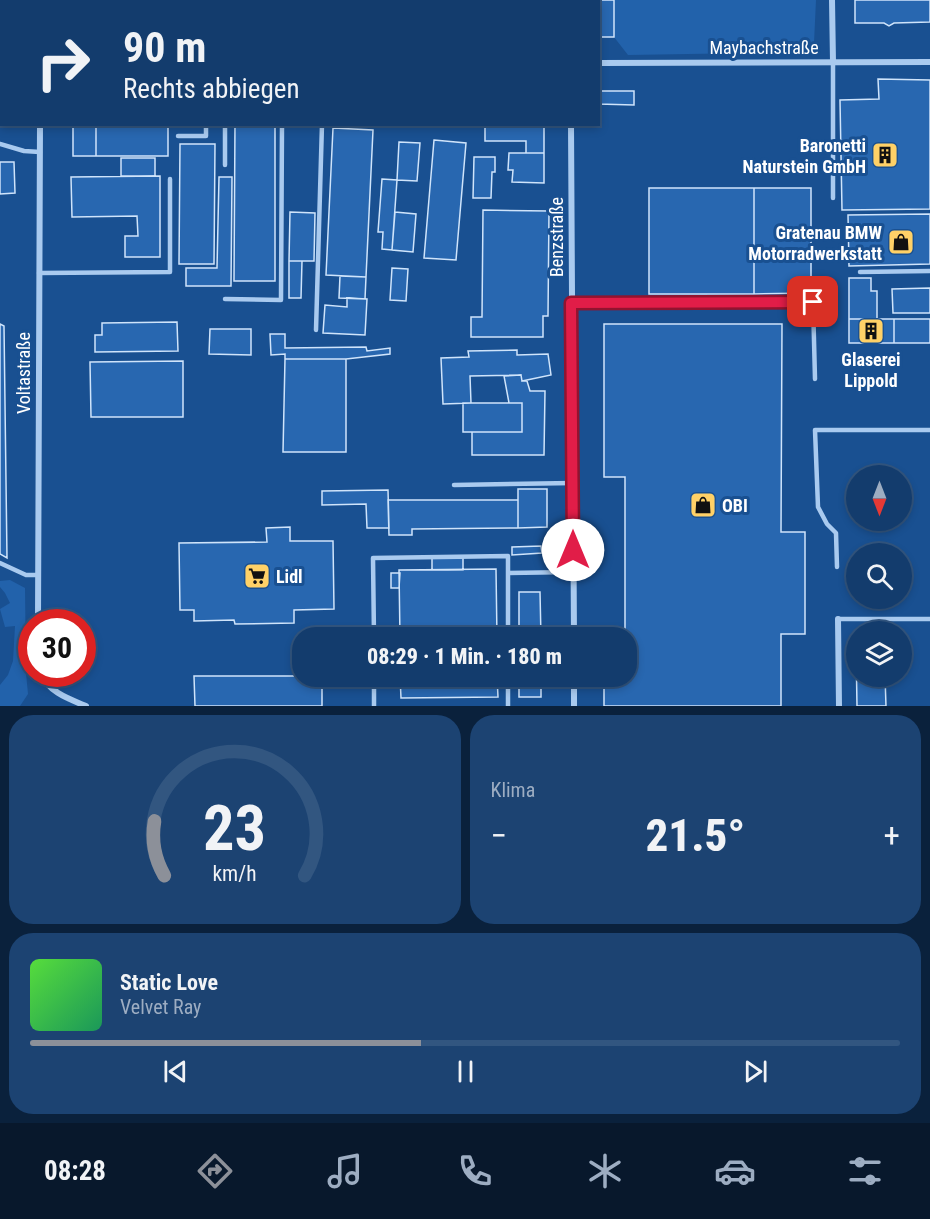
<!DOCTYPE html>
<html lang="de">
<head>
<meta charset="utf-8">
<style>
  body { margin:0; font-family:"Roboto Condensed",sans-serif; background:#1c4372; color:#f1f3f6; height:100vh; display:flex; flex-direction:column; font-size:22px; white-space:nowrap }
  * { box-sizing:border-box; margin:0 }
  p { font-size:20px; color:#9dadc2 }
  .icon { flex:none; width:33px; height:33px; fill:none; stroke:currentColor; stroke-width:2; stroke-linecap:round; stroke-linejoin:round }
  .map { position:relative; height:706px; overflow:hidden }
  .drawer { display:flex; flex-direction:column; gap:9px; padding:9px; background:#0a213c; flex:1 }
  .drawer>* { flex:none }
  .banner { position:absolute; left:0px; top:0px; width:600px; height:126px; box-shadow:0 3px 9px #0003,0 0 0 2px #325680; background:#133c6d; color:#f1f3f6; overflow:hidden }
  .needle { width:39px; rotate:180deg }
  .tools { position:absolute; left:846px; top:465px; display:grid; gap:12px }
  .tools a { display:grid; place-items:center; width:66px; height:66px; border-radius:50%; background:#133c6d; box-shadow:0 3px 9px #0003,0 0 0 2px #325680; font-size:30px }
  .speed { position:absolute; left:18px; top:609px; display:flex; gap:12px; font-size:30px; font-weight:700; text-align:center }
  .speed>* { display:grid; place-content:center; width:78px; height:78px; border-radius:50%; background:#133c6d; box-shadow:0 3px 9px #0003,0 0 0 2px #325680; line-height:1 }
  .speed .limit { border:9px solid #d22; background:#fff; color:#111 }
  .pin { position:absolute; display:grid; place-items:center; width:51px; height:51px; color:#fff; margin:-26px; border-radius:12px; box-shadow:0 3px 9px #0006 }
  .me { position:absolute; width:66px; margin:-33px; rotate:0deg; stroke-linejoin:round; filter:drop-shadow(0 0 4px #0008) }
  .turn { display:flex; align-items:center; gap:21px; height:126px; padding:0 24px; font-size:27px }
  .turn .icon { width:78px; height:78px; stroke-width:2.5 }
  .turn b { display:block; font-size:42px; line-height:51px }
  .big { font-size:45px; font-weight:800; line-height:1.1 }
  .drawer .widget { flex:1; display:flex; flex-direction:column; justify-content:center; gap:9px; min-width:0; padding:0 21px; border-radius:24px; background:#1c4372 }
  .drawer .dial { align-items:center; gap:0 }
  .dial svg { height:156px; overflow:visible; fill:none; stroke:#325680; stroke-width:7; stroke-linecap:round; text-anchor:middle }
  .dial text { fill:#f1f3f6; stroke:none }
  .song { display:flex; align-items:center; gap:18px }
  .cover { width:72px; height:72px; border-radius:9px; background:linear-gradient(135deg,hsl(110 70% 55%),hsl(150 70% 35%)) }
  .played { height:6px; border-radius:3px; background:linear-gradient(90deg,#8c9099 45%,#325680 45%) }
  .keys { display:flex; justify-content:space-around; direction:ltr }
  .heat { display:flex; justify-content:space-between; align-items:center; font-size:33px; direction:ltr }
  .drawer .tiles { flex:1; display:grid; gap:9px; grid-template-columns:1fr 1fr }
  .widget:last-child { grid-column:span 2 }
  .trip { position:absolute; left:292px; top:627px; width:345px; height:60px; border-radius:24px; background:#133c6d; box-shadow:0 3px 9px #0003,0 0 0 2px #325680; font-weight:800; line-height:60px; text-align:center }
  .menu { display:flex; height:96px; justify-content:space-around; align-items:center; background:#08182c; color:#9dadc2 }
  .menu .icon { width:42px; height:42px }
  .menu .selected { color:#8c9099 }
  .menu b { font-size:27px; color:#f1f3f6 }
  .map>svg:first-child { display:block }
  .green { fill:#2262ab }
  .building { fill:#2867b0; stroke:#cfe4fb; stroke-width:1.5 }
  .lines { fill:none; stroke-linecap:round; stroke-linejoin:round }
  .lane { stroke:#a9caef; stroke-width:4.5 }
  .street { stroke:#a9caef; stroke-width:6 }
  .route-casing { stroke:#92132f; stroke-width:15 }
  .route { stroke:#e11d48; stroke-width:10 }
  .labels { text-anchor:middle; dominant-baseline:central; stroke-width:6; stroke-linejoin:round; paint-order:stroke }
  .street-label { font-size:18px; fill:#fff; stroke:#195091 }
  .poi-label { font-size:18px; font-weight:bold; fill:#fff; stroke:#195091; text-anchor:end }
</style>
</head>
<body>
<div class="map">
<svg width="930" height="706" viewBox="0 0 930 706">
  <rect width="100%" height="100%" fill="#195091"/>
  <path class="green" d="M221,0H586L221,2Z
    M614,0H816L814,43L803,52L628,55L614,37Z
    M10,580L25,588L26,673L28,694L20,706H0V685L8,675L13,661L15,626L5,627L0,609L10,603L5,593L0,587V581Z"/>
  <path class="building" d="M586,0H614V37H598V2Z
    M855,0H930V22L894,23L889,26L884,23H855Z
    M878,79L930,80V209L842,210L840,100L879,99Z
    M598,91H634V105L598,104Z
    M73,124H96V156H73Z
    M96,124H175V126H96Z
    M235,124H275V281H234Z
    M485,124H544V153H526V141H485Z
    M96,126H168V156H96Z
    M333,128L373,130L366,277L326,275Z
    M434,140L466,143L456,260L424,258Z
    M399,142L420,143L417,181L397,180Z
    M180,144H215L214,264H179Z
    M509,153H544V183L512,182L513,170H508Z
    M474,157H495V172H492L491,198H473Z
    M121,158H155V176H121Z
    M0,162H14L15,193L0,194Z
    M160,176V257H125V236H138L137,216L72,217L71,177Z
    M219,177H232L231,286H186V268H217Z
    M382,179L397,180L392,250L382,249L383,232H378Z
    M649,188H754V294H649Z
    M754,188H811V293L754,294Z
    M483,210L549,211L548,316H543V337H471V317H482Z
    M290,212L315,213L314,261H289Z
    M395,212L416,214L413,252L392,250Z
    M930,214V264L849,266L848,215Z
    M289,261H302L301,298H289Z
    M392,268L408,269L406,301L390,300Z
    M340,276L366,277L365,299L339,298Z
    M849,278H871V291H877V319H849Z
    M930,288V313H893L892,289Z
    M347,298L367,299L365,335L323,333L325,305L347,307Z
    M849,319H894V343H849Z
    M894,319H930V343H894Z
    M177,322L178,351L95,352V335H102V323Z
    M0,324L4,326L7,558L0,554Z
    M604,324H782L781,532H805V634H781V706H604V676H627V638H625V477H604Z
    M210,329H251V355L209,354Z
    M270,334H285V348L366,347L367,351L390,348V354L346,359H285V354L271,355Z
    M517,350V355L548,354L551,375L522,381L521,375L470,376L471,403L443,404L441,358L469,357L468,351Z
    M285,359H346V452H283Z
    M183,361V417H91L90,362Z
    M521,375L522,381H527L530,391H545L544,455H472V432H522V403H509L504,376Z
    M463,403H522V432H463Z
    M518,489H547V527L518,528Z
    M388,490L389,528H367L366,504L322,505V491Z
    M388,500H518V528L412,529V535H389Z
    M290,527V541H333L334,609L294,610V623L235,624L234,620L194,621V610H180L179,543L267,542L266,528Z
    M541,546L542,553L512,555V547Z
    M432,558H463V570H432Z
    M496,569L497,638H400L399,570Z
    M391,573H400L399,588H391Z
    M519,592H540L541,638H519Z
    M856,646V676H885L886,706H857Z
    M194,676H322V706H195Z
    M400,676H497L498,697L401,698Z
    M519,676H541V697H519Z"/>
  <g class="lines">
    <path class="lane" d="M833,62V198
      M225,124V165
      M178,136H206V124
      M0,144L24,151L40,152
      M860,272L930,271
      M39,273L170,272V179
      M225,299L281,300L282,124
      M571,303L813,302L815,379
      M316,330L322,124
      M454,485L573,483
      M0,563L26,575H38
      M837,567L836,533L827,524L818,507L815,430H930
      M508,573L573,572
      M838,619H930
      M374,638L373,558L508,556V638
      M374,676V706
      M508,676V706"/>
    <path class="street" d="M73,0L80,2
      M832,0L833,62
      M42,2V0
      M598,63L930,62
      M571,124L574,638
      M838,619L839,706
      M38,622L40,124
      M42,674C48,692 69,699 86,706
      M574,676V706"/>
  </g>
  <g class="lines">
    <defs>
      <path id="route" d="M573,550L571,303L813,302"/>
    </defs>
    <use href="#route" class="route-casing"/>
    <use href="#route" class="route"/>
  </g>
  <defs>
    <symbol id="building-square" viewBox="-11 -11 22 22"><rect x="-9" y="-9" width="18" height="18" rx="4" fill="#ffd167" stroke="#195091"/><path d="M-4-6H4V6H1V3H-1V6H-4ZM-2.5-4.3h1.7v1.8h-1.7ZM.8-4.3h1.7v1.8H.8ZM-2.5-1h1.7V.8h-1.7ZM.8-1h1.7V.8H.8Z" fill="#111"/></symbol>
    <symbol id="shop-square" viewBox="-11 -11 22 22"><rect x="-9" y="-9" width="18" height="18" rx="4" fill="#ffd167" stroke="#195091"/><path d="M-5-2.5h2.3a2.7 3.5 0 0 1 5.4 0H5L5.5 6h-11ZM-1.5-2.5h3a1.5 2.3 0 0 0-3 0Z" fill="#111"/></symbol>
    <symbol id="supermarket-square" viewBox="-11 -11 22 22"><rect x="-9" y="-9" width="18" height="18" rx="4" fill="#ffd167" stroke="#195091"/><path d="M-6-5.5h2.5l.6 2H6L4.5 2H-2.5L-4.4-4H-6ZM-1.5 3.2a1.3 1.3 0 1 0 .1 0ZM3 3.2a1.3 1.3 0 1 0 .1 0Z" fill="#111"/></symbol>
  </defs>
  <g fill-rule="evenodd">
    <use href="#building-square" x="870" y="140" width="30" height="30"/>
    <use href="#shop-square" x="886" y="227" width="30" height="30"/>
    <use href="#building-square" x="856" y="316" width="30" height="30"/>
    <use href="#shop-square" x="688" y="490" width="30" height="30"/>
    <use href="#supermarket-square" x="242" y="561" width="30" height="30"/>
  </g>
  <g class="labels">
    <g class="street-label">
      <text x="764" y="47">Maybachstraße</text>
      <text transform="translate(556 237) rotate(-90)">Benzstraße</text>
      <text transform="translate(23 373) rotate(-90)">Voltastraße</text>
    </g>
    <g class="poi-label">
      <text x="866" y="145">Baronetti<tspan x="866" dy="21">Naturstein GmbH</tspan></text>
      <text x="882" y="232">Gratenau BMW<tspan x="882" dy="21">Motorradwerkstatt</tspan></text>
      <text x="871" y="359" text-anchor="middle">Glaserei<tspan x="871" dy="21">Lippold</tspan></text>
      <text x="722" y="505" text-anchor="start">OBI</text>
      <text x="276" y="576" text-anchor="start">Lidl</text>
    </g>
  </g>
</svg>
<div class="tools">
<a><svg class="needle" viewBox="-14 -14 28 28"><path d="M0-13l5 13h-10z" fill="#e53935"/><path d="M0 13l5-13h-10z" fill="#9dadc2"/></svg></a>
<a><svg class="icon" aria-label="search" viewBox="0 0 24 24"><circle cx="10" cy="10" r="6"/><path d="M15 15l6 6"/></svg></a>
<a><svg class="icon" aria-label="layers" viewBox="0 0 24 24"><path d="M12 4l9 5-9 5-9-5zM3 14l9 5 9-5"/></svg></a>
</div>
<div class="speed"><div class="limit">30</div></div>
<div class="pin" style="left:813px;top:302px;background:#d93025"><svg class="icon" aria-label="arrive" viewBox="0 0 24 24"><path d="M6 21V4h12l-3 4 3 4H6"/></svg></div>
<svg class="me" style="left:573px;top:550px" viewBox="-20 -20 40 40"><circle r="19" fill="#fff"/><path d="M0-13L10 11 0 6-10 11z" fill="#e11d48"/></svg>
<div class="trip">08:29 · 1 Min. · 180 m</div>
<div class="banner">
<div class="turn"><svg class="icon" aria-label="right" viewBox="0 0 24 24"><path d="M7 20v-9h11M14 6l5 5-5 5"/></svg><div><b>90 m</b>Rechts abbiegen</div></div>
</div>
</div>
<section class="drawer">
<div class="tiles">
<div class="widget dial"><svg viewBox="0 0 100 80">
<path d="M14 69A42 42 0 1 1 86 69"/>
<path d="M14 69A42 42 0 0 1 9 41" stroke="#8c9099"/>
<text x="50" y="56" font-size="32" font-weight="700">23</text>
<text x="50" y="72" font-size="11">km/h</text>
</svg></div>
<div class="widget"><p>Klima</p>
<div class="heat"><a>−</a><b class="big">21.5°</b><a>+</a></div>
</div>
<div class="widget">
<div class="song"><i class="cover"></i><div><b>Static Love</b><p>Velvet Ray</p></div></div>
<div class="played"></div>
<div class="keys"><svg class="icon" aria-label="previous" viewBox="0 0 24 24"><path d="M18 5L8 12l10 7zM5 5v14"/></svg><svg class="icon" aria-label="pause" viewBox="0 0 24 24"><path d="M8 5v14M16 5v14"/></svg><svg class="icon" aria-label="next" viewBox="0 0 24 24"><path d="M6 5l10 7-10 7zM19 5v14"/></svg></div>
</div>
</div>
</section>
<nav class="menu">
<b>08:28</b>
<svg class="icon selected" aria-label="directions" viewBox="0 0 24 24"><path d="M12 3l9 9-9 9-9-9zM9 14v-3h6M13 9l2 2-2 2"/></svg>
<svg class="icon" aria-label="music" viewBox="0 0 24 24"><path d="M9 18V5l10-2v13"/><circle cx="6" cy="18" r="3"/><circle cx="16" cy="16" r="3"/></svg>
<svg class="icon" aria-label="phone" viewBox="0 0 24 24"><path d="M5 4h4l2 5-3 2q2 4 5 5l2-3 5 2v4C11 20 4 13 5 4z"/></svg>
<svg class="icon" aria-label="climate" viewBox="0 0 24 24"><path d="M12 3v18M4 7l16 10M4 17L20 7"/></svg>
<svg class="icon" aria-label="car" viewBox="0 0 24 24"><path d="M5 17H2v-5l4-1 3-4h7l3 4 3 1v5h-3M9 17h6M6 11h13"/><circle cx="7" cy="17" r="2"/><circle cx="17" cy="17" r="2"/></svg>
<svg class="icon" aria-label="filters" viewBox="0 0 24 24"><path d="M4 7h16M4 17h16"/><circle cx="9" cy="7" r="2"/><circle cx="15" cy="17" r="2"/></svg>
</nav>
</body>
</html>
